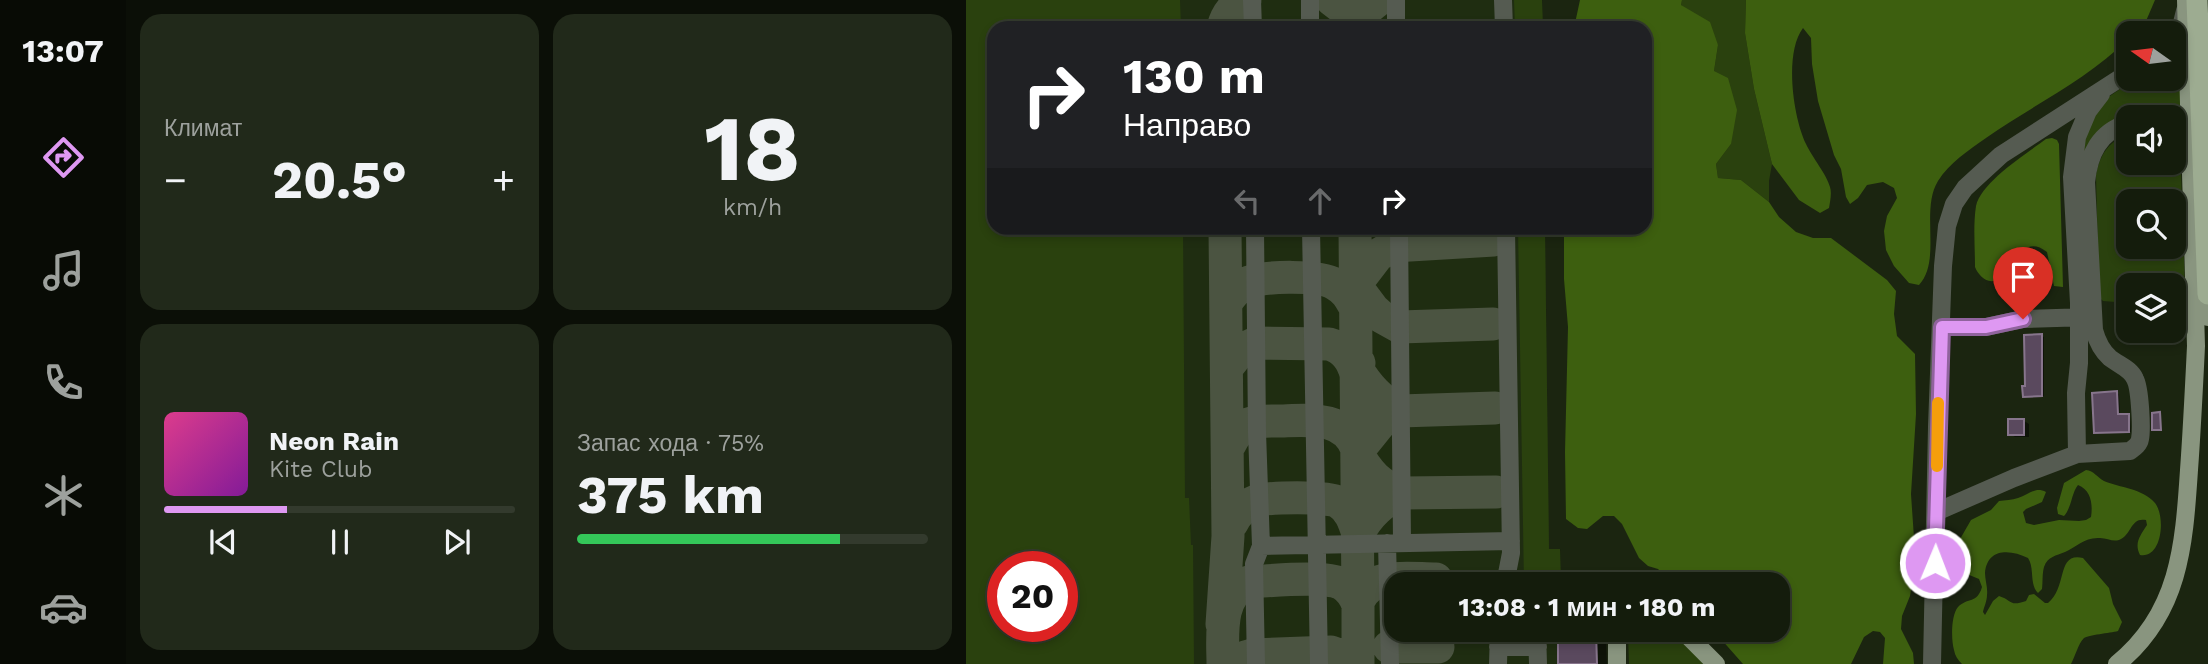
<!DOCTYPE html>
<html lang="ru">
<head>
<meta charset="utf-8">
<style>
  body { margin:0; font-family:"Work Sans",sans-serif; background:#21291a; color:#f1f3f6; height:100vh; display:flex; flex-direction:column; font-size:26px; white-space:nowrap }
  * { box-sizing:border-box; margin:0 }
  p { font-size:23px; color:#9da19d }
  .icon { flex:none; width:38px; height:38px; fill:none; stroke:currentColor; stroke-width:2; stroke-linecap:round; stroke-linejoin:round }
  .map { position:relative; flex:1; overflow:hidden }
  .drawer { display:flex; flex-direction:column; gap:14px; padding:14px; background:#0b0f07; width:840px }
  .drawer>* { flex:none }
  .hud { position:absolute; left:21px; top:21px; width:665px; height:214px; border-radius:21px; box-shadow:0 4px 10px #0003,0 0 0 2px #333a2d; background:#202124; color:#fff; overflow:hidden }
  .needle { width:46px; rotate:284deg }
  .tools { position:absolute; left:1150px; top:21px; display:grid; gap:14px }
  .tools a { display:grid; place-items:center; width:70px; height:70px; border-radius:14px; background:#141c0c; box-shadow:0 4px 10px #0003,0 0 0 2px #333a2d; font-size:35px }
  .speed { position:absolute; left:21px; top:551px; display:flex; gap:14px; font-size:35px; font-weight:700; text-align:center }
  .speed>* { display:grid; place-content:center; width:91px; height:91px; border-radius:50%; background:#141c0c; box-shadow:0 4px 10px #0003,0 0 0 2px #333a2d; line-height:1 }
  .speed .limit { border:10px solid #d22; background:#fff; color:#111 }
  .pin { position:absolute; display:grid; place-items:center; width:60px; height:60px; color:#fff; margin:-72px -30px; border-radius:50% 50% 50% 0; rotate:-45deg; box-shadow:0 0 7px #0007 }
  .pin .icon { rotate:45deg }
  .me { position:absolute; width:77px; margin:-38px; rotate:1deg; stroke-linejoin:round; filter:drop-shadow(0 0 5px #0008) }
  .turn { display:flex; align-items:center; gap:24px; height:147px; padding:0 21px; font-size:32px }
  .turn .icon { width:91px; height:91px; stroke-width:2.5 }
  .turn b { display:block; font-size:49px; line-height:60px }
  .lanes { display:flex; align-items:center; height:66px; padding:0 21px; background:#0003; justify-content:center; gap:35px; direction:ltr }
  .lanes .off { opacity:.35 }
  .big { font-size:52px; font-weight:700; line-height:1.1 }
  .drawer .tile { flex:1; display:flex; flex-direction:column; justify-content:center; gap:10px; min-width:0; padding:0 24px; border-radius:21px; background:#21291a }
  .drawer .dial { align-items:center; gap:0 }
  .dial b { font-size:91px; line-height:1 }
  .song { display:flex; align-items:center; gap:21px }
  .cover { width:84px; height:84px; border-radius:10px; background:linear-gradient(135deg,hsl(330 70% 55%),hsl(290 70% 35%)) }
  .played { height:7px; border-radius:4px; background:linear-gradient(90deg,#de98f2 35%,#333a2d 35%) }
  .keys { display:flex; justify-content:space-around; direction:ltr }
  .heat { display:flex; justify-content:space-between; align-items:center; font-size:38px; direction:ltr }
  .charge { height:10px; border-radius:5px; background:linear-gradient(90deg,#34c759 75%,#333a2d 0) }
  .drawer .tiles { flex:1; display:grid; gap:14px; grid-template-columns:repeat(2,1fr) }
  .trip { position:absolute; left:418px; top:572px; width:406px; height:70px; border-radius:21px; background:#141c0c; box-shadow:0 4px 10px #0003,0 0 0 2px #333a2d; font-weight:700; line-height:70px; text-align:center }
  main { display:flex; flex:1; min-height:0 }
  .dock { display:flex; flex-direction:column; width:126px; justify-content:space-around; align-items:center; background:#080b05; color:#9da19d }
  .dock .icon { width:49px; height:49px }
  .dock .selected { color:#de98f2 }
  .dock b { font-size:32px; color:#f1f3f6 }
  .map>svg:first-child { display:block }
  .built { fill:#1f2d11; fill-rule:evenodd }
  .green { fill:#2a410e; fill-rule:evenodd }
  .forest { fill:#3d5f0f }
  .shadow { fill:#0007 }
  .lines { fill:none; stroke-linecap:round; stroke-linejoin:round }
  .taxiway { stroke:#4b5441; stroke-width:33 }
  .building { fill:#5a495e; stroke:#87758c; stroke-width:2 }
  .path { stroke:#6d7665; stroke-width:2; stroke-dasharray:5 5; stroke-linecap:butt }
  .minor { stroke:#555b51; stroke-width:18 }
  .major { stroke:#89957f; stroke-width:18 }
  .highway { stroke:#9dac91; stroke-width:21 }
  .route-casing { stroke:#90639d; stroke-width:18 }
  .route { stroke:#de98f2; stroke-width:12 }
  .slow { stroke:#f59e0b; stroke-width:12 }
</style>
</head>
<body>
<main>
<nav class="dock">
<b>13:07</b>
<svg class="icon selected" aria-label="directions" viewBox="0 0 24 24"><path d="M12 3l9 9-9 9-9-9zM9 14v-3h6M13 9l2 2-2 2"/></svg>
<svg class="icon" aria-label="music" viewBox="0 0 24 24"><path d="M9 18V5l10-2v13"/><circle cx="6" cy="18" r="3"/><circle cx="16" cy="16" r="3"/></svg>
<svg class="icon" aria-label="phone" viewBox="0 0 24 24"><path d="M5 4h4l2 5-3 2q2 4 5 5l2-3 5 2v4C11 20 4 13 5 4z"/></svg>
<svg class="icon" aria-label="climate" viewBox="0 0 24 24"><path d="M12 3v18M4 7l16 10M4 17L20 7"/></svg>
<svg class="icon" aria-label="car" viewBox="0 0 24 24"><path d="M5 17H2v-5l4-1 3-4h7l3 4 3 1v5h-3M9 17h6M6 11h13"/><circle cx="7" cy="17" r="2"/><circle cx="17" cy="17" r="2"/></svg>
</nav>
<section class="drawer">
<div class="tiles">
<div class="tile"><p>Климат</p>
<div class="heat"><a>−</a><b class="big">20.5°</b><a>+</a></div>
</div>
<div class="tile dial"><b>18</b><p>km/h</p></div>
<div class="tile">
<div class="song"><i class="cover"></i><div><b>Neon Rain</b><p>Kite Club</p></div></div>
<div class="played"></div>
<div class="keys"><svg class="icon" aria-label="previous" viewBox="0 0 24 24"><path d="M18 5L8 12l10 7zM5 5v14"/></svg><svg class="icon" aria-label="pause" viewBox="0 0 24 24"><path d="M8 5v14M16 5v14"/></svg><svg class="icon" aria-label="next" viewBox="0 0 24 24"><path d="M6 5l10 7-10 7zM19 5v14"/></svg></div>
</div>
<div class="tile"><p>Запас хода · 75%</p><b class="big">375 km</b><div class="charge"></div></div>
</div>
</section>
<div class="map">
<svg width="1242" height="664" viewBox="0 0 1242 664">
  <rect width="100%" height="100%" fill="#1b2510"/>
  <path class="built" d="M0,0H576L577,28H28V228H579L583,549H594L595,584H430V630H630L631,664H0ZM37,567H96V626H37Z"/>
  <path class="green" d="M0,0H214L215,28H28V228H217L219,498H223L225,545H227L228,664H0ZM96,567V626H37V567Z
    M548,0H576L577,28H549Z
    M716,0H780L779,33L788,89L806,164L803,181V202L775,180L752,178L750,164L765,144L748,71L752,45L715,5Z
    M1211,51H1213L1220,140L1208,129V117C1190,117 1173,114 1156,117L1112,179L1120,128L1141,98L1169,79H1208V54Z
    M1162,134V163H1208V155L1215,171L1219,290C1218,298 1216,306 1208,309V285H1162V303L1137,301L1133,297L1130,175C1134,155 1142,142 1162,134ZM1162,201H1208V247H1162Z
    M552,228H579L583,549H594L595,584H558Z
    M667,630H708L743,664H663L662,633Z"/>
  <path class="forest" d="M614,0H716L715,5L744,22L752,45L748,71L762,78L771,110L765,144L750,164L752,178L775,180L803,202L813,217L830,232L847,238H865L921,280L930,291L928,314L931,336L949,354L950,414L945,494L948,538L947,577L944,596L936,616L935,629L947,653L948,664H917L919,638L914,632L907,631L898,637L885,664H777L747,630H812V584H707L692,569L682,566L673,558L656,524L648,516H637L621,529L612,528L600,519L599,452L602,327L598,279V228H679V28H608Z
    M780,0H1189L1180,21L1168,33H1162V39C1121,80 1067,105 1020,138C1003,150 983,163 972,181C954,210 976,260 953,285L943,283L928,266L920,250L918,231L921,216L931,198L928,188L917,182L901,185L892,198L884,204L880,197L875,169L868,155L852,101L846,64L845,38L837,28C818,53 827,117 840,144C846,157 861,175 864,187C866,193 864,202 863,208L854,213L833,200L806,164L788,89L779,33Z
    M1086,138L1091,140L1093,144L1097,287L1088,286L1081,252C1057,233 1047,266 1035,277C1024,287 1013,277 1009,267C1009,248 1007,225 1010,206C1015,182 1060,154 1080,139Z
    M1120,470C1128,471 1131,477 1138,481C1154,488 1176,488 1189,503C1200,517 1196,559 1174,555C1168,543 1174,536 1181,525L1180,520C1165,517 1166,533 1155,539C1148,543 1142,538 1134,538C1118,537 1111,547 1099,552C1090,556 1082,556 1078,567C1076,574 1077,582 1076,589L1072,593C1063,584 1069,569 1062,558C1044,549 1021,548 1019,573C1019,580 1022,588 1021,595C1021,601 1018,607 1017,612L1019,615L1027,601L1033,596C1046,600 1043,607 1060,601L1063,595L1068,594L1079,603H1082C1102,587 1090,552 1117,558L1143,588L1147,604L1156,622L1152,631C1144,633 1122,635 1118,638C1112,644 1109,657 1105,664H996C992,660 989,656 988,650C985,640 985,615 992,607C1002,597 1011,604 1016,587L1013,579L996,572L988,556L990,546L1005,520L1025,510L1033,501C1039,500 1046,500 1052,498C1063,495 1069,486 1080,492L1076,502L1060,509L1057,512L1060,523L1068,525L1093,520L1113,521L1120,520L1125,517C1127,504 1125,490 1112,485C1105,494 1106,507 1098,516L1092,514L1091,508L1098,483Z"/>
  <path class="shadow" d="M1076,336L1078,337V396L1060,397L1059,396Z
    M1151,393L1153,394L1154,416L1164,417L1165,432L1131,433L1129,432Z
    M1058,421L1063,424V437H1049L1044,434Z
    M630,632L640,638L641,664H594Z"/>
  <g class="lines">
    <path class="taxiway" d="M366,0L379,10L387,28
      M257,28C260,15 267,6 279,0
      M389,28L402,8L412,0
      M389,228L392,605
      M262,300C268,292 273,286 283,282C300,276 353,275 369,284C380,290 384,298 390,309
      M527,324L434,327L416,317L407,309L389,285L412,255L427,246L528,240
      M263,365L275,350L290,343L363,344C378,348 386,359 390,374
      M434,411L529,408
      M264,444C268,436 274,428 282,424C292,420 305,421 315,421C344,420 379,416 391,449
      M436,493L530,492
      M266,523C271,513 279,505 290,501C302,497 361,496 372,502C384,509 388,521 392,534
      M392,534C403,514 416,502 436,493C414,486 401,472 391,452L416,421L434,411C414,400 402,387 390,367L393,363
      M393,600C406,571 444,579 470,579
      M256,624L262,536L259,228
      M423,647H472
      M257,664C257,638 251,594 283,582C304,581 359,575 376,584C384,589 389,596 392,605V664
      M272,664L279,657L286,655L365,652L379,657L387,664"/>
  </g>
  <path class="building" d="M1076,334V396L1057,397L1056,386H1059L1058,335Z
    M1151,391L1152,414H1163V432L1128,433L1126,393Z
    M1194,412L1195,430H1186V413Z
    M1042,419H1058V435H1042Z
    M646,575H671L672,584H646Z
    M592,630H630L631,664H592Z"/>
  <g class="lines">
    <path class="path" d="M681,630V632"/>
    <path class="minor" d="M286,0L287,28
      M344,0V28
      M430,0V28
      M537,0L538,28
      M1208,40L1215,27L1219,11
      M1208,138L1217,151L1224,168
      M289,228L291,432L295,546L288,564L290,664
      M345,228L353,664
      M433,228L436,542
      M976,327H1020L1057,319L1123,317
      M1111,454L1110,393L1113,363V303L1106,177L1111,137L1122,111L1135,94
      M970,512L1048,478L1111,454L1164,451C1168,448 1173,445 1174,439C1176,429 1174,388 1169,379C1165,369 1153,365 1144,358C1136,351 1131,341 1128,330L1120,182C1123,154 1133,132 1162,123
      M421,543L424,664
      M295,546L545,541
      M539,584L545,553L540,228
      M571,630L572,664
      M532,647H572
      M532,664L533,630
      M966,664L971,427L977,266L981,226L988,204L999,188L1035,155L1162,73"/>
    <path class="major" d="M1238,289L1242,317
      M716,630L750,664
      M651,664V640L654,630
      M1151,664C1214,613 1218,545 1223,470C1226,429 1228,387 1230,346L1220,0"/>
    <path class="highway" d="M1231,0L1242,294"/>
  </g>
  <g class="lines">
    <defs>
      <path id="route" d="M969,563L976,327H1020L1057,319"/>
    </defs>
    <use href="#route" class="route-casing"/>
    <use href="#route" class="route"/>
    <path class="slow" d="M971,466L972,403"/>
  </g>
</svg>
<div class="tools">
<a><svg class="needle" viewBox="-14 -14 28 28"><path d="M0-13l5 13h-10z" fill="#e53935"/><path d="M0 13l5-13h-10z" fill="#9da19d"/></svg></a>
<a><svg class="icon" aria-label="sound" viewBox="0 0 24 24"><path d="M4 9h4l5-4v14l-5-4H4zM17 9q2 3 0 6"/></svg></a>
<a><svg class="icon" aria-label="search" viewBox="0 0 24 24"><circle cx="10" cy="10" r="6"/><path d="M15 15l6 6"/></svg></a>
<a><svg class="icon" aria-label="layers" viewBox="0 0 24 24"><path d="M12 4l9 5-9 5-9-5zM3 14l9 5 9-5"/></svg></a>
</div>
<div class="speed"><div class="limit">20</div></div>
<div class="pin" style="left:1057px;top:319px;background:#d93025"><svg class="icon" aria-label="arrive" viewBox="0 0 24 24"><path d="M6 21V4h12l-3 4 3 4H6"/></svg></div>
<svg class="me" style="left:969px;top:563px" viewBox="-20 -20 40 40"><circle r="17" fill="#de98f2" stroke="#fff" stroke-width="3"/><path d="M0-11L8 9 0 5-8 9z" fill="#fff"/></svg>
<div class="trip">13:08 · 1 мин · 180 m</div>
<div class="hud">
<div class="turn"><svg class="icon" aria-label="right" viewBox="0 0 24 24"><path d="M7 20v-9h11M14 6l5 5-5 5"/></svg><div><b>130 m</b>Направо</div></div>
<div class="lanes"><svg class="icon off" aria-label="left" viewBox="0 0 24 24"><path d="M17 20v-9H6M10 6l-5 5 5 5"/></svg><svg class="icon off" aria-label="ahead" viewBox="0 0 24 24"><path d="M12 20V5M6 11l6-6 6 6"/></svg><svg class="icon" aria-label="right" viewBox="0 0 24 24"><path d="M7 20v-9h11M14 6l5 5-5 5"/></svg></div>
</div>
</div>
</main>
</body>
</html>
